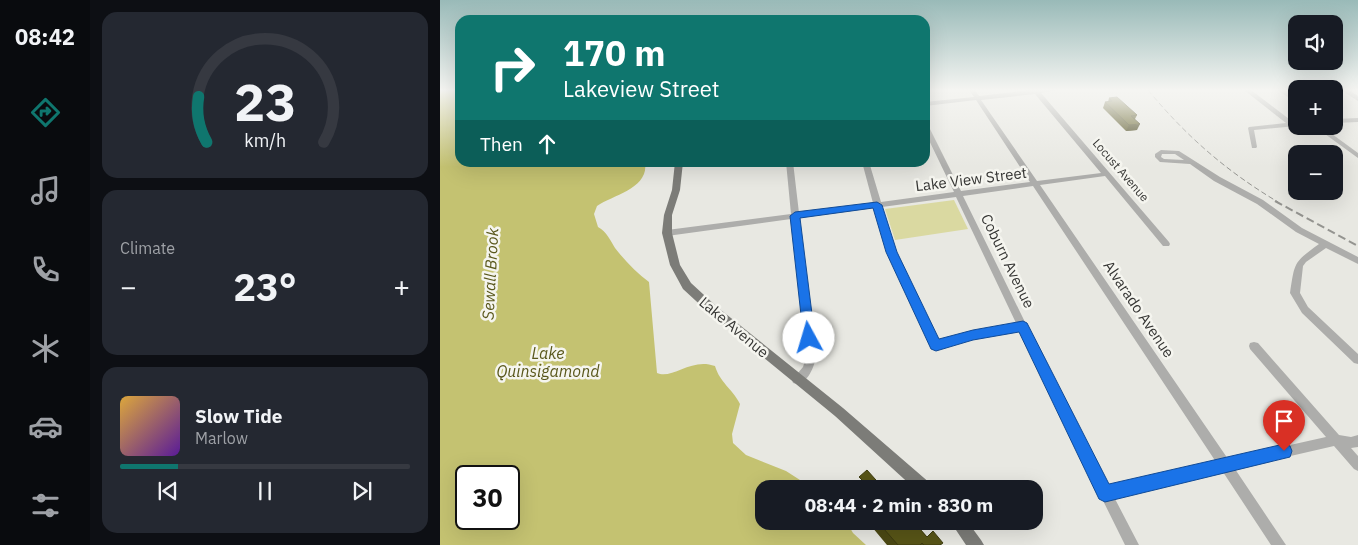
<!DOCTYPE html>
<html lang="en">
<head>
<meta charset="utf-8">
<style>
  body { margin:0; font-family:"IBM Plex Sans",sans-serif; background:#242831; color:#f1f3f6; height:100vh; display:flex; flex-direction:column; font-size:19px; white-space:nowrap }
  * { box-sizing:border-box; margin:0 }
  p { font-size:16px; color:#9ea1a6 }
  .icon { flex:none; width:28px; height:28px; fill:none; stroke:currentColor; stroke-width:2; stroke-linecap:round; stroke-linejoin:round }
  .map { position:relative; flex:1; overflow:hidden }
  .details { display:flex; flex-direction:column; gap:12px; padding:12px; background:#0d0f14; width:350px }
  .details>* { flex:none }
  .top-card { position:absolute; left:15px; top:15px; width:475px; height:152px; border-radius:15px; box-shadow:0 5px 20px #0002; background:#0f766e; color:#fff; overflow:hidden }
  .controls { position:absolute; left:848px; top:15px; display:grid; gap:10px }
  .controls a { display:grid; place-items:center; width:55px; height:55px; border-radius:10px; background:#171b24; box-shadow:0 5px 20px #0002; font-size:25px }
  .speed { position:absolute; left:15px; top:465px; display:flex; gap:10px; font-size:25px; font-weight:700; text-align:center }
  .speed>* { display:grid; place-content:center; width:65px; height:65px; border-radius:50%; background:#171b24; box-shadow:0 5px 20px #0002; line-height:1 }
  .speed .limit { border:2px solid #111; border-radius:8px; background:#fff; color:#111 }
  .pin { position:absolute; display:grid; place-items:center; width:42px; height:42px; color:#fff; margin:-51px -21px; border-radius:50% 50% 50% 0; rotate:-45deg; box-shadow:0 0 5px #0007 }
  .pin .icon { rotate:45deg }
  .me { position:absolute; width:55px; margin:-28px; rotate:354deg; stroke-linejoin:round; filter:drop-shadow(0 0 4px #0008) }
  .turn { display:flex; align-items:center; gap:18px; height:105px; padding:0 25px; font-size:22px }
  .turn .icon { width:65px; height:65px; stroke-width:2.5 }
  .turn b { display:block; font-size:35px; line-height:42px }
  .then { display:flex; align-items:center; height:48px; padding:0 25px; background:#0003; gap:10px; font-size:19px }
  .big { font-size:38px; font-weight:800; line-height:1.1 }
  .details .widget { flex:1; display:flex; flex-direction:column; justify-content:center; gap:8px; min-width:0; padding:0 18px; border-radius:15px; background:#242831 }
  .details .dial { align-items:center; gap:0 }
  .dial svg { height:130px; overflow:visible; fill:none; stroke:#363941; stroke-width:7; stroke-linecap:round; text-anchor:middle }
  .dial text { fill:#f1f3f6; stroke:none }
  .song { display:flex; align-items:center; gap:15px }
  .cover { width:60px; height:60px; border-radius:8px; background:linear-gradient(135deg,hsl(40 70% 55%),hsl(270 70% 35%)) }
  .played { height:5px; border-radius:2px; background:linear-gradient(90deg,#0f766e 20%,#363941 20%) }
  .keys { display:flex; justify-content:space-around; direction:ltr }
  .heat { display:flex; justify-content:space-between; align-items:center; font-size:28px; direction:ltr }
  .trip { position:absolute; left:315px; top:480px; width:288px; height:50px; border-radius:15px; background:#171b24; box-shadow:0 5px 20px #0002; font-weight:800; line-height:50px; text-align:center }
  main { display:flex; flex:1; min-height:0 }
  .menu { display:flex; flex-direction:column; width:90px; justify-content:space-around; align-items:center; background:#090b0e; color:#9ea1a6 }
  .menu .icon { width:35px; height:35px }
  .menu .current { color:#0f766e }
  .menu b { font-size:22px; color:#f1f3f6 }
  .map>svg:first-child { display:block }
  .green { fill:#dad9a1 }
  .water { fill:#c4c271; fill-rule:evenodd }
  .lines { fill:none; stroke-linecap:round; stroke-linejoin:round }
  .minor { fill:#adadab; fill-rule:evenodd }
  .major { fill:#7c7c78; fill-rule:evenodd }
  .rail-far1 { stroke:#949490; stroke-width:1; stroke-dasharray:5.5 3; stroke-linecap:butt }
  .rail { stroke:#949490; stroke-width:2; stroke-dasharray:8 4; stroke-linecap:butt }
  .wall { fill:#4c4914 }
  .shaded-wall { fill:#3e3c10 }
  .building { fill:#585517; stroke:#3e3c10 }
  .route { fill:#1a73e8; stroke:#114b97 }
  .labels { text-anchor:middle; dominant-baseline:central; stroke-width:5; stroke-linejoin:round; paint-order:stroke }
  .far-street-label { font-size:12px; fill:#363634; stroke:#f5f5ef }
  .street-label { font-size:15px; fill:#363634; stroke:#f5f5ef }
  .water-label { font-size:16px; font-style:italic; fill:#59571b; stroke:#f5f5ef }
</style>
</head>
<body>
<main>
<nav class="menu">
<b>08:42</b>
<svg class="icon current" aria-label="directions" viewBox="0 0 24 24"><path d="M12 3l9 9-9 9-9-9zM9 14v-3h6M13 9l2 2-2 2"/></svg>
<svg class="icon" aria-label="music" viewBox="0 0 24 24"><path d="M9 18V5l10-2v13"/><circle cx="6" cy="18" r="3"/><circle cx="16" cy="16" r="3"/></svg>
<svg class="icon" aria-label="phone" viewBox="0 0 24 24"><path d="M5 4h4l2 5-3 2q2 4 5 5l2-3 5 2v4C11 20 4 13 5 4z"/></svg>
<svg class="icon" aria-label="climate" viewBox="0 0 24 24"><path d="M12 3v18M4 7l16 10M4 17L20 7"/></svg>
<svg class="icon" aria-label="car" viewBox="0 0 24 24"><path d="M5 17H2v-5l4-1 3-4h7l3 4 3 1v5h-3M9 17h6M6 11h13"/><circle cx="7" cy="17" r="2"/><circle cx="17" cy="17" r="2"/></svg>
<svg class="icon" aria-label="filters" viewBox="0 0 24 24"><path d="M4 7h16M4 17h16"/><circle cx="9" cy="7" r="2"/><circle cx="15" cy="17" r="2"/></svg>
</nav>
<section class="details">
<div class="widget dial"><svg viewBox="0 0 100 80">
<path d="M14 69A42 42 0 1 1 86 69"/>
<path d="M14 69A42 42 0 0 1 9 41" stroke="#0f766e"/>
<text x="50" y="56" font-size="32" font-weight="700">23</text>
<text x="50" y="72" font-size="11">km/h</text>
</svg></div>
<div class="widget"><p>Climate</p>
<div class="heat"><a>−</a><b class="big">23°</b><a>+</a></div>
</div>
<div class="widget">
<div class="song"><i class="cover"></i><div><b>Slow Tide</b><p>Marlow</p></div></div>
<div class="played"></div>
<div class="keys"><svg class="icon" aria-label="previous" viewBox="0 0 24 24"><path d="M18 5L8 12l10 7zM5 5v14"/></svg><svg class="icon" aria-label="pause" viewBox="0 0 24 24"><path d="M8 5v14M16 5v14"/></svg><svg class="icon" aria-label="next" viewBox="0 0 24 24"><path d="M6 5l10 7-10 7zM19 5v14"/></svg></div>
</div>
</section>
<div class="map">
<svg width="918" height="545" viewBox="0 0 918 545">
  <rect width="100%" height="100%" fill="#e8e8e2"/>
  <path class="green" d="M514,200L528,229L455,240L445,209Z"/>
  <path class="water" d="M0,90H20V162L205,163C209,188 174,195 157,206L154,214L158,227C167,232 170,240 175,248C185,261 197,273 209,282L217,373C232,380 251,357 275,366C280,383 292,388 300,404L292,434L293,443L306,455L346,471L374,489H324V521H406L413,533L426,545H0ZM26,476H69V519H26Z"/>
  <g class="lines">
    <path class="minor" d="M529,90H535L539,96L592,90H617L601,93L729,242L730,244L729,246H723L665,176L600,185L788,459L886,437L810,349L809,346L810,343L814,342L818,343L899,435L911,437L918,435V447L911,448L918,456V471L914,469L894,446L795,469L846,545H831L783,472L674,497L699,545H685L579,331L533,339L496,350L492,349L448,252L435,208L359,218L376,357C374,367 367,387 353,383L352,380L363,367L366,357L351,219L227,236L223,233L227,230L351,214L346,162H353L359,213L433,203L422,162H429L441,202L514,192L485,132V123L488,125L521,191L590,182L536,100L485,106V102L534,97ZM595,94L661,173L597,181L541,100ZM593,186L776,462L669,486L609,371L523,196ZM516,197L576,323L533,331L499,341L456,252L442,207Z
      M804,90H811L853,122H856V126L814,130L817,147L816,148H812L808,128L809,127L846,123Z
      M838,90H845L856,98V103Z
      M901,90H909L918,96V101Z
      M918,118V122L894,123V119Z
      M874,126H881L918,153V158Z
      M721,150L739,151L780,177L823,200L862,228L918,257V264L886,248L866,262L863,266L860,293L868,307L918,354V364L914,363L862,313L850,293C855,262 853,263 879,244L856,232L817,204L774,181L750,164L720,162L715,157V154ZM722,154H735L744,160L724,159L721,157Z"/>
    <path class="major" d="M235,162H243L240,190L232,215V233L240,265L251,283L276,306L403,408L491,484L493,489H475L395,416L268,312L243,289L230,265L222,233L224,215L232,190Z
      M510,521H527L541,540L544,545H526Z"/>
    <path class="rail-far1" d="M708,90C746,136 786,171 838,202"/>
    <path class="rail" d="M835,201L918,246"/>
  </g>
  <path class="wall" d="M669,98L697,115L695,119L697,130L686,131L663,108L665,102H668Z
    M427,521H473L487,537L502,545H481L482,543L481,545H447Z"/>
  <path class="shaded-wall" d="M700,124L697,130L686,131L689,125Z"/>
  <path class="building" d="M677,97L697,115L691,116L700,124L689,125L665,102L672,101L669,98Z
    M427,470L444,489H412L422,480L419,477Z
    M437,521H473L487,537L493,531L503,543L500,545H484L482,543L480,545H458Z"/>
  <linearGradient id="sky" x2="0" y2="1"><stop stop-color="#99bab8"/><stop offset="0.54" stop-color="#f5f5f2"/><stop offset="1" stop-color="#f5f5f2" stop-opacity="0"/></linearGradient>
  <rect width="918" height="167" fill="url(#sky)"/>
  <path class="route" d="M437,202L442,205L457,252L499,339L533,330L583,321L587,323L669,484L844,444L850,446L852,451L850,457L665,502L659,499L579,332L533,340L496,351L491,349L446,252L433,208L360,218L375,338L374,342L369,344L364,342L350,216L355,212Z"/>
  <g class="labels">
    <g class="far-street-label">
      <text transform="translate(681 170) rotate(49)">Locust Avenue</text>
    </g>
    <g class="street-label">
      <text transform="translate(531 179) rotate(-7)">Lake View Street</text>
      <text transform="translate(568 261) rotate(64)">Coburn Avenue</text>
      <text transform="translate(699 309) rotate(56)">Alvarado Avenue</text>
      <text transform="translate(294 327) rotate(40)">Lake Avenue</text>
    </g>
    <g class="water-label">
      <text transform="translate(50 274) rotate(-87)">Sewall Brook</text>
      <text x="108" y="353">Lake<tspan x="108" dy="18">Quinsigamond</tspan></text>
    </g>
  </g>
</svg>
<div class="controls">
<a><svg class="icon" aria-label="sound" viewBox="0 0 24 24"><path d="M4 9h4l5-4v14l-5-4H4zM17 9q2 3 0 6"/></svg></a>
<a>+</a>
<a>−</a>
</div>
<div class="speed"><div class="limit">30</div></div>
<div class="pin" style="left:844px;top:451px;background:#d93025"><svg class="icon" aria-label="arrive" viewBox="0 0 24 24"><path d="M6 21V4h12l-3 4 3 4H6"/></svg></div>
<svg class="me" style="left:369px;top:338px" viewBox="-20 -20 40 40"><circle r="19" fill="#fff"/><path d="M0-13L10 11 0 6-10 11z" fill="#1a73e8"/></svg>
<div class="trip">08:44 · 2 min · 830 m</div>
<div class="top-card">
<div class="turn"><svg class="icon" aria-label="right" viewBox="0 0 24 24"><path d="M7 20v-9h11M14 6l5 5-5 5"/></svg><div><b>170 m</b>Lakeview Street</div></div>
<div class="then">Then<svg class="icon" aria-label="ahead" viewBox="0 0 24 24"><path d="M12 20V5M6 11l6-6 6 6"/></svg></div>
</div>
</div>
</main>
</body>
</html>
